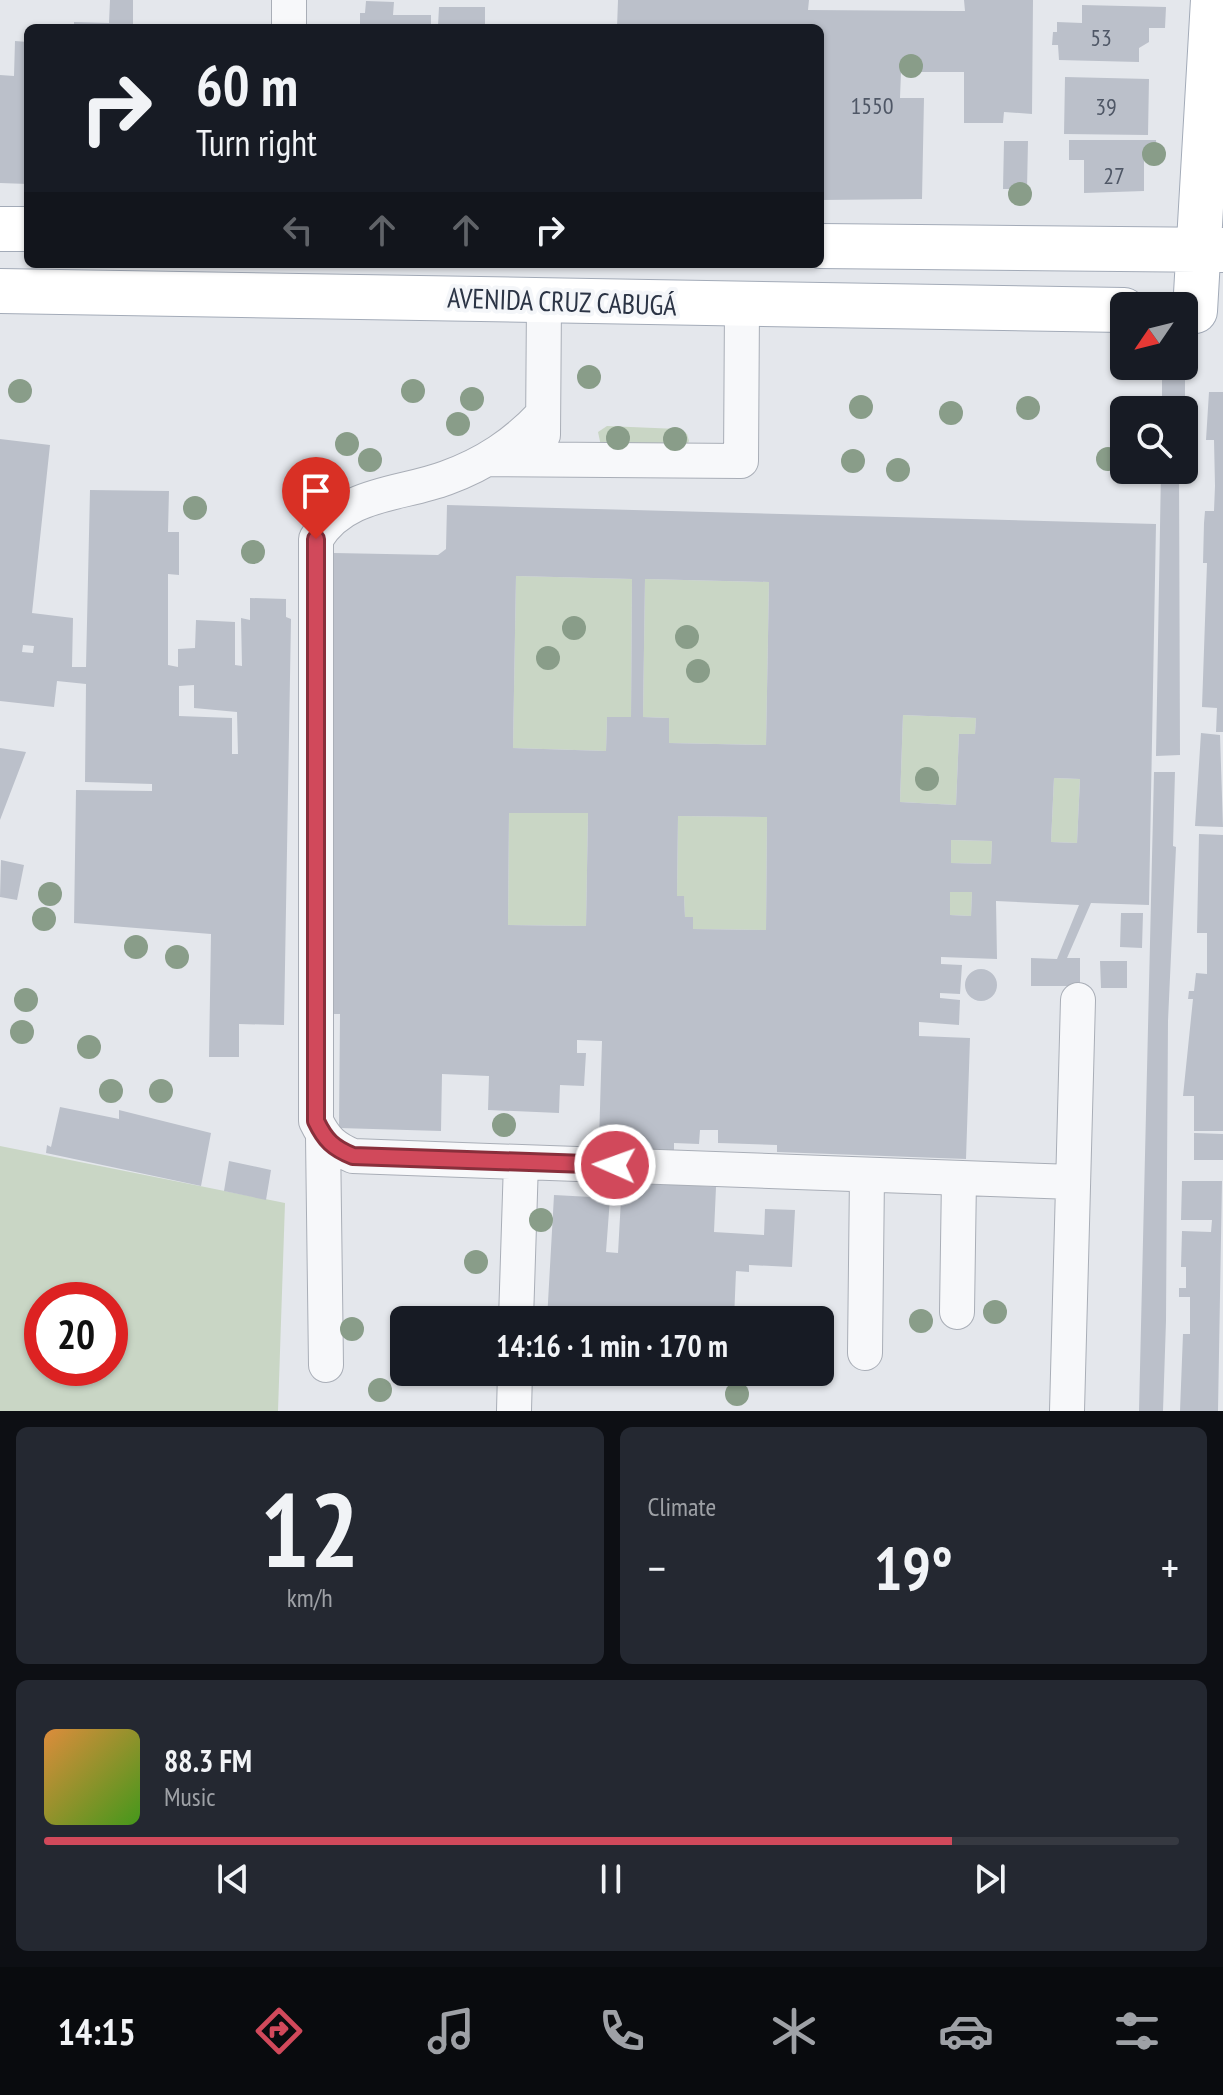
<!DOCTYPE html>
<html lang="en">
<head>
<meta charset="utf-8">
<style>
  body { margin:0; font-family:"PT Sans Narrow",sans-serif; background:#242831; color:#f1f3f6; height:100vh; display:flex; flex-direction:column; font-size:30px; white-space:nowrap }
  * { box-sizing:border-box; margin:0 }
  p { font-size:26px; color:#9ea1a6 }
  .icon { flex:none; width:44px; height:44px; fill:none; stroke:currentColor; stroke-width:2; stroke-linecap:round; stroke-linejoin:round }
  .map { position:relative; height:1411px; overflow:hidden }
  .sheet { display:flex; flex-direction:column; gap:16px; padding:16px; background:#0d0f14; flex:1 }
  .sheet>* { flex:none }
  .banner { position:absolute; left:24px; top:24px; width:800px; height:244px; border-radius:12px; box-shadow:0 2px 6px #0004; background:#171b24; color:#f1f3f6; overflow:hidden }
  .needle { width:52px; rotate:235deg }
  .tools { position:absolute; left:1110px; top:292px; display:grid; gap:16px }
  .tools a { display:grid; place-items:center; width:88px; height:88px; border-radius:12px; background:#171b24; box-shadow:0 2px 6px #0004; font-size:40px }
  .speed { position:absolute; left:24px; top:1282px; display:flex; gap:16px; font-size:40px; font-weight:700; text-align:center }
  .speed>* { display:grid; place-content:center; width:104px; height:104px; border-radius:50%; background:#171b24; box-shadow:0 2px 6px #0004; line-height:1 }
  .speed .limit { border:12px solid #d22; background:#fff; color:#111 }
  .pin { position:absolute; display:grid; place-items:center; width:68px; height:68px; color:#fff; margin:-82px -34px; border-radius:50% 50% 50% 0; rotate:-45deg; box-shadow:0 0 8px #0007 }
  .pin .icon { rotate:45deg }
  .me { position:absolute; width:88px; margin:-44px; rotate:272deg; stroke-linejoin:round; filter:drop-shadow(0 0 6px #0008) }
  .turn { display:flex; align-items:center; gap:28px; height:168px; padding:0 40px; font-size:36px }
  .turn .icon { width:104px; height:104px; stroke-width:2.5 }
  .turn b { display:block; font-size:56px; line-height:68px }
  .lanes { display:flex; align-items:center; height:76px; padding:0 40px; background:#0003; justify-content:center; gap:40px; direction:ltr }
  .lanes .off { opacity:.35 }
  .big { font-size:60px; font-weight:700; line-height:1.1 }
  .sheet .card { flex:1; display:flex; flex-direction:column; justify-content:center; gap:12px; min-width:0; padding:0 28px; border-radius:12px; background:#242831 }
  .sheet .dial { align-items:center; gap:0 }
  .dial b { font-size:104px; line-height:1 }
  .song { display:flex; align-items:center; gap:24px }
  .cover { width:96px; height:96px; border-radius:12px; background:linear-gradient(135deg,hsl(30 70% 55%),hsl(100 70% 35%)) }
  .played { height:8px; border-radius:4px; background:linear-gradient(90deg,#d1495b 80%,#363941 80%) }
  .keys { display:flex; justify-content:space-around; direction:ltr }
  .heat { display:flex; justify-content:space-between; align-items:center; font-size:44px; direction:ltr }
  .sheet .tiles { flex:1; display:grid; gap:16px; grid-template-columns:1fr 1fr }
  .card:last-child { grid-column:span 2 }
  .trip { position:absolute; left:390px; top:1306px; width:444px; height:80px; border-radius:12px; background:#171b24; box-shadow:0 2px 6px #0004; font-weight:700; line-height:80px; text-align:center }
  .tabs { display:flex; height:128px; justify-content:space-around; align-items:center; background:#090b0e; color:#9ea1a6 }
  .tabs .icon { width:56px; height:56px }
  .tabs .selected { color:#d1495b }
  .tabs b { font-size:36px; color:#f1f3f6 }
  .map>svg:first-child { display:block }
  .green { fill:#c9d6c5; fill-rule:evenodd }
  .building { fill:#bbc0ca; fill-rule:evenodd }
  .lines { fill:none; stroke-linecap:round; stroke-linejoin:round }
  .minor-casing { stroke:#a9aeb7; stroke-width:36 }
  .major-casing { stroke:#a3abb8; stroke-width:46 }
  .minor { stroke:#f7f8fa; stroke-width:34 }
  .major { stroke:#fff; stroke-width:44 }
  .tree { fill:#899d89 }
  .route-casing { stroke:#882f3b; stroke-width:20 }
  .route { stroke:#d1495b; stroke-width:14 }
  .labels { text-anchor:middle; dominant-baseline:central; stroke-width:8; stroke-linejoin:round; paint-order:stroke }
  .number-label { font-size:24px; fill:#4f5766 }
  .street-label { font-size:28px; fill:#2b3445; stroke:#f4f6f9 }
</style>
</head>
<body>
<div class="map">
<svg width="1223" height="1411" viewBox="0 0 1223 1411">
  <rect width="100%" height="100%" fill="#e4e7ec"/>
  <path class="green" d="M607,426L678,429L687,434L689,441L686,447L601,446L598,432Z
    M516,576L632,579L631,717H607L606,751L513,748Z
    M645,579L769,582L766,745L669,743V718L643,717Z
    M903,715L976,718L975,734H959L956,805L900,802Z
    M1054,778L1080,779L1077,843L1051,842Z
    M509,813H588L586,926L508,925Z
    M678,816L767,817L766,930L693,929V917H685L684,897L677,896Z
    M951,840L992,841L991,864L951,863Z
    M950,892H972L971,916L950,915Z
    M0,1146L285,1203L278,1411H0ZM42,1300H110V1368H42Z"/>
  <path class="building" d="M110,0H133V28H74V22L109,23Z
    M618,0H809L808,10L956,11H965L964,0H1033L1032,114L1004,112L1003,123H964V72H901L900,98H924L922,199L820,200V28H617Z
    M366,1L394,2L393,15H431V28H360V13H365Z
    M1082,5L1166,7L1165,28H1149V42L1139,48V62L1059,60L1058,45H1052L1053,32H1057V22L1082,23Z
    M439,7H485V28L438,26Z
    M15,41L28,42V184L0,183V75L14,76Z
    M1065,77L1149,79L1148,135L1064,134Z
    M1069,140H1156L1157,157H1144V191L1084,193V160H1069Z
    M1004,141H1028L1027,189H1003Z
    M1162,366H1185V410H1162Z
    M1209,392H1223V732H1216L1217,708L1202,707L1207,563H1203L1204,523L1205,511H1214L1215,486L1214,440H1206Z
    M0,439L50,445L32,613L73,618L72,667H86L90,490L169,491L168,532H179V575L168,574V665L178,667V649L195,648L196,620L235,622V665L242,666L241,618L250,620V598L286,599V617L291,619L284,1025L239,1024V1057H209L211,934L74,923L76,790L152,791V784L85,782L86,684L57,681L54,707L0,701ZM23,645L34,646L33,653L22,652ZM194,685V708L237,712L238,754H232V718L179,716V686Z
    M1161,470H1179L1180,755L1156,756Z
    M447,505L1156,524L1149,905L1091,903L1067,958H1080V986H1031V958L1057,959L1079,905L996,901L997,959L941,957V964L962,965L960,994L940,993V998L960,1000L959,1025L919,1022V1036L970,1038L966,1159L777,1152V1145L718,1143V1130H700L699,1144L674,1143V1151L641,1150V1142L599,1141L602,1041L577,1040V1053H586L584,1086L560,1085L559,1113L488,1110L489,1076L442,1074L441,1131L339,1128L340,1014H327L334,553L438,555L446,549ZM516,576L632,579L631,717H607L606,751L513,748ZM645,579L769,582L766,745L669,743V718L643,717ZM903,715L976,718L975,734H959L956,805L900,802ZM1054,778L1080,779L1077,843L1051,842ZM509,813H588L586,926L508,925ZM678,816L767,817L766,930L693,929V917H685L684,896H677ZM951,840L992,841L991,864L951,863ZM950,892H972L971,916L950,915Z
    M1201,733L1220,735L1223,827L1195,826Z
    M0,748L26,752L0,820Z
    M1154,772H1175L1173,846L1176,847L1168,1021L1166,1321L1163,1411H1139Z
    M1199,834L1223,835V1131H1194V1096H1183L1193,999H1188L1189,991H1194L1196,973L1207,974V933H1197Z
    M1,860L24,865L17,900L0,897Z
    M1121,913H1143L1142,948L1120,947Z
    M1100,961H1127V988H1101Z
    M965 985a16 16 0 1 1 32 0a16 16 0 1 1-32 0Z
    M60,1107L119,1119V1110L211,1133L201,1186L46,1153L47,1145L51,1147Z
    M1194,1133L1223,1134V1160H1194Z
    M229,1161L271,1170L266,1200L224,1191Z
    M622,1181L716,1187L714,1232L764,1235L765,1209L795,1210L792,1267L749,1265V1272L736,1271L734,1320H547L554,1195L610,1198L606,1252L618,1253Z
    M1182,1181H1222L1218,1411H1180L1183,1334H1190V1297H1179V1288H1186V1267H1181L1182,1231L1211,1232L1212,1220H1181Z"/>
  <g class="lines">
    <defs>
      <path id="minor" d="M289,0V28
        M543,414C515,444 485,464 446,478C401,495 344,492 316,539V1121C325,1140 334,1148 353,1156L1073,1182
        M543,435L544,301
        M491,459L741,461L742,307
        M323,1137L326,1365
        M957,1312L959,1178
        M516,1320L521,1162
        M865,1353L867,1175
        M514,1411L515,1372
        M1067,1411L1078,1000"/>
      <path id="major" d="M0,229H28
        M820,246L1223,250
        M0,291C375,294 749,307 1124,310
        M1195,311L1213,0"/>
    </defs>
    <use href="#minor" class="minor-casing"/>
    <use href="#major" class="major-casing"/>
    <use href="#minor" class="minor"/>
    <use href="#major" class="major"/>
  </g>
  <g class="tree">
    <circle cx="911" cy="66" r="12"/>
    <circle cx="1154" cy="154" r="12"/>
    <circle cx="1020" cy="194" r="12"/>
    <circle cx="589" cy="377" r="12"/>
    <circle cx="20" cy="391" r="12"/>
    <circle cx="413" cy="391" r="12"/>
    <circle cx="472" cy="399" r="12"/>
    <circle cx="861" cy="407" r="12"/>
    <circle cx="1028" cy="408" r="12"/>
    <circle cx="951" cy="413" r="12"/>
    <circle cx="458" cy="424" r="12"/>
    <circle cx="618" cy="438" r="12"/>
    <circle cx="675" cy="439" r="12"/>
    <circle cx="347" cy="444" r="12"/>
    <circle cx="1108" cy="459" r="12"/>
    <circle cx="370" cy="460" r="12"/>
    <circle cx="853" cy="461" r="12"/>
    <circle cx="898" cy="470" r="12"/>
    <circle cx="195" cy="508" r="12"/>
    <circle cx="253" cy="552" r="12"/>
    <circle cx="574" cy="628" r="12"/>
    <circle cx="687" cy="637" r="12"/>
    <circle cx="548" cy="658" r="12"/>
    <circle cx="698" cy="671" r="12"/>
    <circle cx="927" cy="779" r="12"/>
    <circle cx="50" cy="894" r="12"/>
    <circle cx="44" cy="919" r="12"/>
    <circle cx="136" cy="947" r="12"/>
    <circle cx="177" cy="957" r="12"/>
    <circle cx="26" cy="1000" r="12"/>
    <circle cx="22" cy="1032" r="12"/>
    <circle cx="89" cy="1047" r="12"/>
    <circle cx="111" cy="1091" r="12"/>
    <circle cx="161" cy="1091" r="12"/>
    <circle cx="504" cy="1125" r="12"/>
    <circle cx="541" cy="1220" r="12"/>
    <circle cx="476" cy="1262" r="12"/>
    <circle cx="995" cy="1312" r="12"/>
    <circle cx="921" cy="1321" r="12"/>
    <circle cx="352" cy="1329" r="12"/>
    <circle cx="380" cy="1390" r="12"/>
    <circle cx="737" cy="1394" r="12"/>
  </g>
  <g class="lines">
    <defs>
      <path id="route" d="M316,539V1121C325,1140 333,1148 353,1156L615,1165"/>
    </defs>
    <use href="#route" class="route-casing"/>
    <use href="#route" class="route"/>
  </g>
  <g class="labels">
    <g class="number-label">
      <text x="1101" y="37">53</text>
      <text x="872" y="105">1550</text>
      <text x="1106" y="106">39</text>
      <text x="1114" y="175">27</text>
    </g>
    <g class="street-label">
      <text transform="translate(562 301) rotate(2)">AVENIDA CRUZ CABUGÁ</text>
    </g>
  </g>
</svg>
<div class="tools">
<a><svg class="needle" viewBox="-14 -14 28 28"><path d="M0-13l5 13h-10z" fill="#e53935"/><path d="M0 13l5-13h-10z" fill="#9ea1a6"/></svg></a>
<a><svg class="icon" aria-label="search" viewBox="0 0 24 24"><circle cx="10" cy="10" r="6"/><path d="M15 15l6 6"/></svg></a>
</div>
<div class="speed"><div class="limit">20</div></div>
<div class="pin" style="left:316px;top:539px;background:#d93025"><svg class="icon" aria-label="arrive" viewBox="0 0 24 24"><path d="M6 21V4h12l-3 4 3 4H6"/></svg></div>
<svg class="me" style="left:615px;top:1165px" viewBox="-20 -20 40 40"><circle r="17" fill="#d1495b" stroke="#fff" stroke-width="3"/><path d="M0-11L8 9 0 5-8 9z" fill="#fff"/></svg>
<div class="trip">14:16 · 1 min · 170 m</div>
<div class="banner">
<div class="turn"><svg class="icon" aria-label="right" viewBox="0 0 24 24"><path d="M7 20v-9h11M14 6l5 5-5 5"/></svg><div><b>60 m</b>Turn right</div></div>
<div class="lanes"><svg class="icon off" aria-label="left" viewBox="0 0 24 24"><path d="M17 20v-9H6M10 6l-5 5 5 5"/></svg><svg class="icon off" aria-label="ahead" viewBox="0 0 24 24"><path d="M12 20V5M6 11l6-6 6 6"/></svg><svg class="icon off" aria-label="ahead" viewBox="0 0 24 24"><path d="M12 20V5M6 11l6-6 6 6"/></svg><svg class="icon" aria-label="right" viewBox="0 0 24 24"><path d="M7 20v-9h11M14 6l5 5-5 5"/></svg></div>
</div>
</div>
<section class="sheet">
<div class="tiles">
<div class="card dial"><b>12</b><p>km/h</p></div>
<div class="card"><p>Climate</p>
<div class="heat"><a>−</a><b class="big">19°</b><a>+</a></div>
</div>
<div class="card">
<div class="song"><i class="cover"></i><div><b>88.3 FM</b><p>Music</p></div></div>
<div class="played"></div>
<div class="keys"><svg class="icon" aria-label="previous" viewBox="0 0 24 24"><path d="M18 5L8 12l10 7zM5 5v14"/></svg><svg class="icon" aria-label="pause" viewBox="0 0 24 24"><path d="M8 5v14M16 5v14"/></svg><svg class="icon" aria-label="next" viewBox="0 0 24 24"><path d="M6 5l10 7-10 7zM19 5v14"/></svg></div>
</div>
</div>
</section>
<nav class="tabs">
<b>14:15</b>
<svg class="icon selected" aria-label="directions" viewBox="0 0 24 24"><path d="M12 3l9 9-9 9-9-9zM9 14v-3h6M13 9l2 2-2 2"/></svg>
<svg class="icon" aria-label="music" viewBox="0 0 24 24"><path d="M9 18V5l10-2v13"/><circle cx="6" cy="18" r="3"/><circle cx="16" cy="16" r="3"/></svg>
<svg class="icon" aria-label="phone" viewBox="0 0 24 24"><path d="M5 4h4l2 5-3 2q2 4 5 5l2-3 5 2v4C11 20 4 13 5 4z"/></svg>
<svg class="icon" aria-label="climate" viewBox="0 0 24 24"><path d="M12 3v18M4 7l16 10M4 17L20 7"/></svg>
<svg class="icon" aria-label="car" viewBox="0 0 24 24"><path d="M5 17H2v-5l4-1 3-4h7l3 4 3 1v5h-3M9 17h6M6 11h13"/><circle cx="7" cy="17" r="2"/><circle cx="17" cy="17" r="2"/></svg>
<svg class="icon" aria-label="filters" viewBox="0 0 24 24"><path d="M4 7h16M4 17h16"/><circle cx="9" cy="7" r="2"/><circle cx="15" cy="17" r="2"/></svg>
</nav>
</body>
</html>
